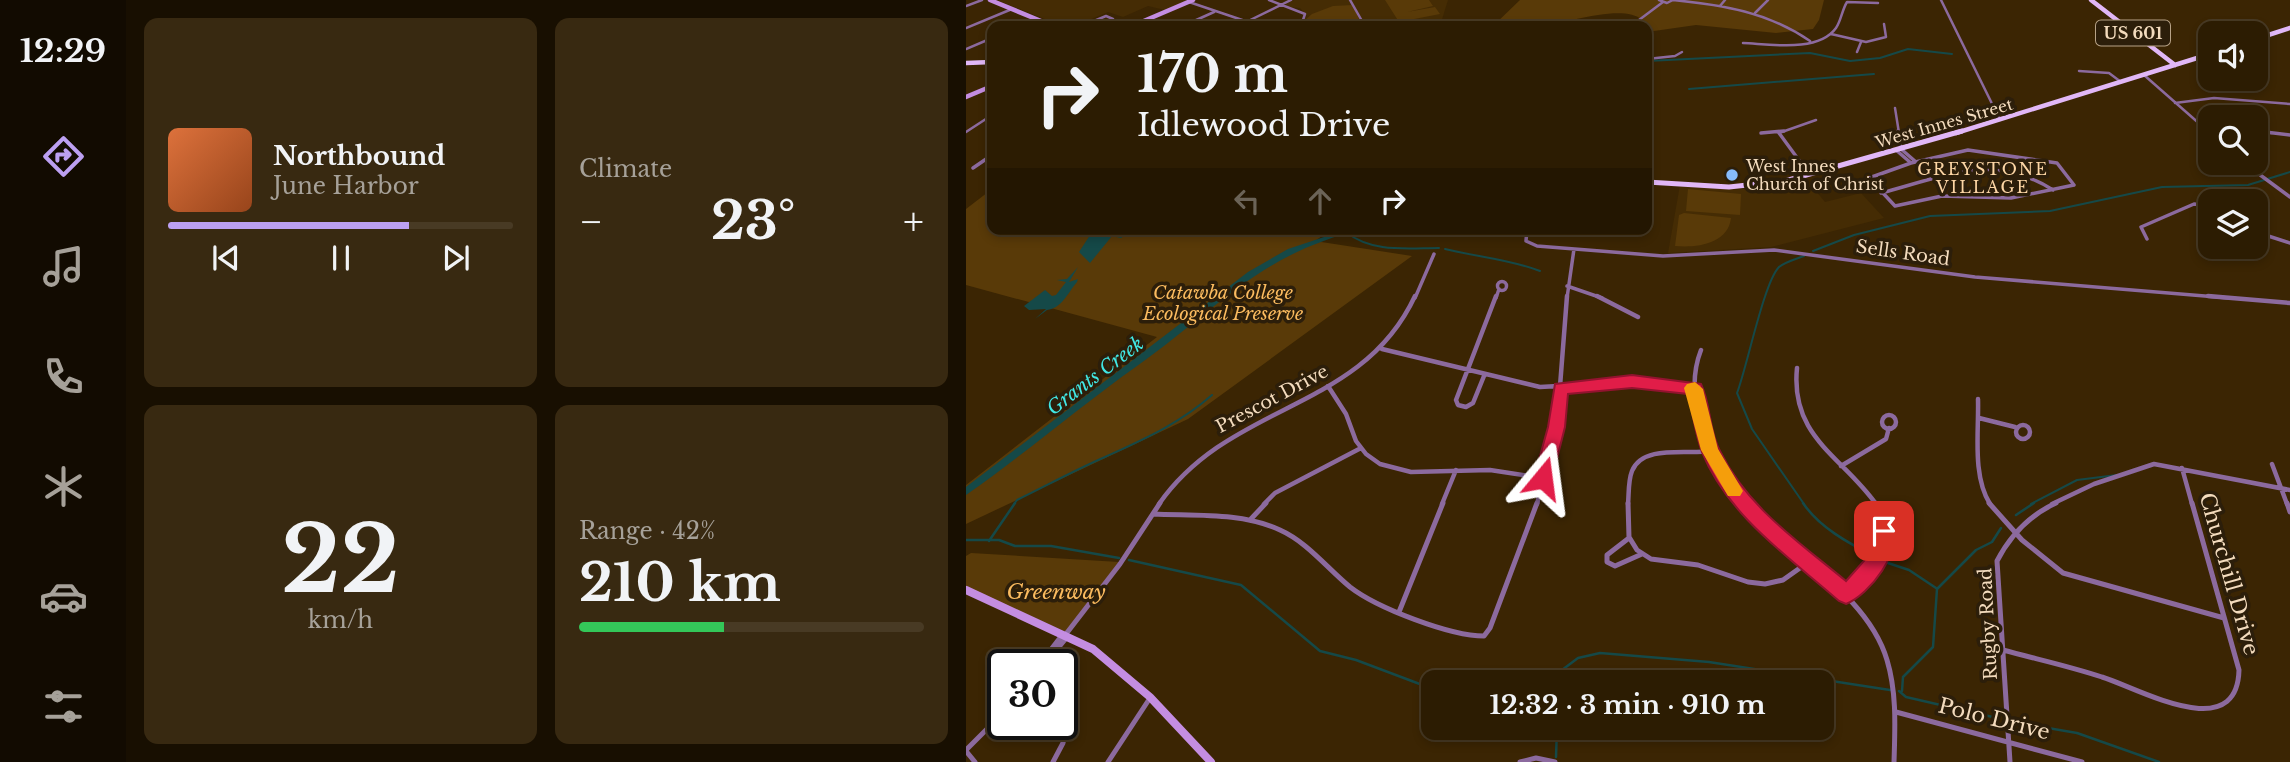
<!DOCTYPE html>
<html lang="en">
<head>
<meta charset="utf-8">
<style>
  body { margin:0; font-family:"Libre Baskerville",serif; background:#382911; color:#f1f3f6; height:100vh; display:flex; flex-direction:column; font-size:26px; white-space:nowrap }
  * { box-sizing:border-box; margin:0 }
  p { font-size:23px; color:#a6a199 }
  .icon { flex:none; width:38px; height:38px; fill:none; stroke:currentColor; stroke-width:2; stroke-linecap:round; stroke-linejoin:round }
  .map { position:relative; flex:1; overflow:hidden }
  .side { display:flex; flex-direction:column; gap:18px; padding:18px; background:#180f01; width:840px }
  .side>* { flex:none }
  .banner { position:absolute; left:21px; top:21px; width:665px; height:214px; border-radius:14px; box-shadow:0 4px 10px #0003,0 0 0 2px #483a24; background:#2c1c02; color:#f1f3f6; overflow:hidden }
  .buttons { position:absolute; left:1232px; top:21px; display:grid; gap:14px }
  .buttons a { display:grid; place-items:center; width:70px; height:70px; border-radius:14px; background:#2c1c02; box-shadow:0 4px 10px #0003,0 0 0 2px #483a24; font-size:35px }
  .speed { position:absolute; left:21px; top:649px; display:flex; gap:14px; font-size:35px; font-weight:700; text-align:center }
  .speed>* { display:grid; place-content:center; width:91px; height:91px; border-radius:50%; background:#2c1c02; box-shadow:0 4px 10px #0003,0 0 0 2px #483a24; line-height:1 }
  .speed .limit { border:4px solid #111; border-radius:10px; background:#fff; color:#111 }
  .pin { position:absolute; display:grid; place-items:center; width:60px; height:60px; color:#fff; margin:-30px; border-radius:14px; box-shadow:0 4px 10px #0006 }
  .me { position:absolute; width:77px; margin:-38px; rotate:16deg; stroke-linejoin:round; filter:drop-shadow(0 0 5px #0008) }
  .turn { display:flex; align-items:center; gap:24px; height:147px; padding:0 35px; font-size:32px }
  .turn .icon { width:91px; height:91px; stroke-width:2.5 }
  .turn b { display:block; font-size:49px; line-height:60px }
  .lanes { display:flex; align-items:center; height:66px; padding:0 35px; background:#0003; justify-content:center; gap:35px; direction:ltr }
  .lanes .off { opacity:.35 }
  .big { font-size:52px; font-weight:700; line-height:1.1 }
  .side .card { flex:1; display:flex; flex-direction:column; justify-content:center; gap:10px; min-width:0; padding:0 24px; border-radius:14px; background:#382911 }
  .side .dial { align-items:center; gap:0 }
  .dial b { font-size:91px; line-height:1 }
  .song { display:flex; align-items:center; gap:21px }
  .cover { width:84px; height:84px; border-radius:10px; background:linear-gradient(135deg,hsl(20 70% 55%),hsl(20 70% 35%)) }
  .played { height:7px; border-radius:4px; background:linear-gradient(90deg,#bca0f2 70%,#483a24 70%) }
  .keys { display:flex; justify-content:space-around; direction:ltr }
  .heat { display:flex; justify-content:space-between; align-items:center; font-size:38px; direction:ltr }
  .charge { height:10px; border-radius:5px; background:linear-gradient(90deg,#34c759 42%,#483a24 0) }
  .side .tiles { flex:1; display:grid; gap:18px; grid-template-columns:repeat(2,1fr) }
  .trip { position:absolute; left:455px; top:670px; width:413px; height:70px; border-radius:14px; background:#2c1c02; box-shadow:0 4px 10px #0003,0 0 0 2px #483a24; font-weight:700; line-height:70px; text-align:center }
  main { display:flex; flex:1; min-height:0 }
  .tab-bar { display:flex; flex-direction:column; width:126px; justify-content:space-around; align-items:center; background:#120b01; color:#a6a199 }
  .tab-bar .icon { width:49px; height:49px }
  .tab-bar .active { color:#bca0f2 }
  .tab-bar b { font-size:32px; color:#f1f3f6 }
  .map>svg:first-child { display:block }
  .built { fill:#452c04 }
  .green { fill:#593a08 }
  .water { fill:#154948 }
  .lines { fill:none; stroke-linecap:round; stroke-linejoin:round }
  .stream-far1 { stroke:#154948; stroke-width:2 }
  .stream { stroke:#154948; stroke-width:2.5 }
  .street-far3 { stroke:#8c6a9e; stroke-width:2.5 }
  .street-far2 { stroke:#8c6a9e; stroke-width:3.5 }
  .street-far1 { stroke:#8c6a9e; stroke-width:4.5 }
  .street { stroke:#8c6a9e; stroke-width:5 }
  .secondary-far1 { stroke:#c48de1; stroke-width:4.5 }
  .secondary { stroke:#c48de1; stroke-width:8 }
  .primary-far1 { stroke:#e1b7f7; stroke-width:4.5 }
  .primary { stroke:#e1b7f7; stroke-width:5 }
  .route { fill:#e11d48; stroke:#92132f; stroke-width:2 }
  .slow { fill:#f59e0b }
  .poi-dot { fill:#86bbfb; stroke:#2c1e0a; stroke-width:2.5 }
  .labels { text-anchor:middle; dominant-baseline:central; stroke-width:7; stroke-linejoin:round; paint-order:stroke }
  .shield { fill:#2c1e0a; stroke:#b7a287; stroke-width:2 }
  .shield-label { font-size:16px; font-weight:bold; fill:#f3dbbd }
  .far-street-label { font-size:16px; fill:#f3dbbd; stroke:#2c1e0a }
  .far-poi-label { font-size:16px; fill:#f3dbbd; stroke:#2c1e0a; text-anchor:start }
  .far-neighbourhood-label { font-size:16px; letter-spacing:2px; fill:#fdd6a5; stroke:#2c1e0a }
  .street-label { font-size:18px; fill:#f3dbbd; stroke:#2c1e0a }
  .park-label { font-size:18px; font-style:italic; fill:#fbbb5f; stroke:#2c1e0a }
  .water-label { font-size:19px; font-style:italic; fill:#41e7e4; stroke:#2c1e0a }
  .near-street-label { font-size:21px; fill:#f3dbbd; stroke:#2c1e0a }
  .near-park-label { font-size:21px; font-style:italic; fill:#fbbb5f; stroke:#2c1e0a }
</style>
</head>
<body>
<main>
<nav class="tab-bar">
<b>12:29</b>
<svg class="icon active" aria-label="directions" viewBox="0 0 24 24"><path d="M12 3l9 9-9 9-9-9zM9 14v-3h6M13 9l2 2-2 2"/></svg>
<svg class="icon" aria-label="music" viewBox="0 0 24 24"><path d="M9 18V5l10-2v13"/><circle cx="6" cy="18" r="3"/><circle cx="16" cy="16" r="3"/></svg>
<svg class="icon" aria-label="phone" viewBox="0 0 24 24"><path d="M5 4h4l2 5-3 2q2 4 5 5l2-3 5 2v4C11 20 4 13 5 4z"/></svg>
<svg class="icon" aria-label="climate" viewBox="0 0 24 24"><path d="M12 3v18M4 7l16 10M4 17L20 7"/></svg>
<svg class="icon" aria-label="car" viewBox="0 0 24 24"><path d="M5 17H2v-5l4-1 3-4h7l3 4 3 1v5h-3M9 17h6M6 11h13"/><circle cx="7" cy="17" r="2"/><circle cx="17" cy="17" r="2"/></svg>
<svg class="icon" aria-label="filters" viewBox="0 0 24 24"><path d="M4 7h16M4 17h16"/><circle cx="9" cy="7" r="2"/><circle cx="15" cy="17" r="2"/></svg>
</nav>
<section class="side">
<div class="tiles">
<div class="card">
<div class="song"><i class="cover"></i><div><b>Northbound</b><p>June Harbor</p></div></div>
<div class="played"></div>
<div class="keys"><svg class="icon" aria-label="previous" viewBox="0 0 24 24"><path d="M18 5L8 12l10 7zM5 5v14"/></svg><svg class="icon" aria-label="pause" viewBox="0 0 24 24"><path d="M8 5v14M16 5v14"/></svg><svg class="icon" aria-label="next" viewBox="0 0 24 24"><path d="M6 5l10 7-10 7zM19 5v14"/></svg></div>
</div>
<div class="card"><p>Climate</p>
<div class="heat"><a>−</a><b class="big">23°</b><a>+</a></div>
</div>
<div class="card dial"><b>22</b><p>km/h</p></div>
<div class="card"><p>Range · 42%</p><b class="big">210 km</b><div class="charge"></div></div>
</div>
</section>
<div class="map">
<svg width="1324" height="762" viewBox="0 0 1324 762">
  <rect width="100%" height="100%" fill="#3b2503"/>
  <path class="built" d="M31,0H222L199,10L182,6L157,17L142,12L109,26H96Z
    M328,0H482L474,26H328L341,16L334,8L321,7L320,4Z
    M840,179L859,202L895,193L918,218L805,247L702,253L714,185L770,190Z"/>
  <path class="green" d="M419,0H463L467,6L441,12L469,7L474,14L433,22Z
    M554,0H858L853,20L847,29L810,33L730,25L681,32V26H670L676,20C658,3 600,23 578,26C562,29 544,26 527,26Z
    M387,5L393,19L415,26H332L346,14L367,6Z
    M26,189V229H366L349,241L446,256L222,419L0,524V485L191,337L0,285V209Z
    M722,189L775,194L774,215L720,211Z
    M718,213L765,218C762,244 731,248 709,246L713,215Z
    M5,553L153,562L100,632L0,587V556Z"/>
  <path class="water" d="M128,229H163V233L155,238L146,236L124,263L113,252Z
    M382,229H398C294,253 253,308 171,366C113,407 59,454 0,495V487L282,272L322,249Z
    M112,267L103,282L112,279L111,282C101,294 96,308 81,310L69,319L80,309L63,310L58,306L79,290L86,296L90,295L100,282L91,280L101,279Z"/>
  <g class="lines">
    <path class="stream-far1" d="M681,61L844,53L884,61L914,58L942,49L986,54
      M723,89L908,74
      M380,232C406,253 441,248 473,248
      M227,234L232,229
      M479,249C511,257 543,259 574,271
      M847,251L888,235L964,216L1084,211L1196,187L1282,185L1324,172
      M48,504L51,500C80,486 109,470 139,457C178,439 213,424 246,395
      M838,504L786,429L771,393C781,367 798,282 813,267C819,262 830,259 838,256
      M1065,504L1111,480L1151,475"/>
    <path class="stream" d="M837,503C853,527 882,543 908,556
      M1050,515L1068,503
      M0,540H33L49,546H85L153,558
      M23,541L49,503
      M163,560L275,585L354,651L390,660L467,689
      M916,561L943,570L970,588
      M580,682L612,658L634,653L743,662L924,690
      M933,691L940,697L1031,718
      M936,691L937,677L967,647L971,589L1010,550L1026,542L1035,528
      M1053,723L1111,733L1193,762
      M590,757L591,728"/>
    <path class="street-far3" d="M303,0L339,14L337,20L326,26
      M384,0L396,21
      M693,0L701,3L707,0
      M707,0C757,5 802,12 844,41
      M975,0L1034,120
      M223,2L294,26
      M0,6L16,0
      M754,6L759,0
      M789,13L802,0
      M173,23L182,26
      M56,26L71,20
      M116,26L140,16L147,19
      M217,26L248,12
      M272,26L325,0
      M665,26L697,2
      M0,28L46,9
      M865,34L900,42L920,37L918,24
      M777,43C803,44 852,53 870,28C875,21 876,10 881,2L912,3
      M0,49L26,38
      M891,52L895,42
      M681,59L709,56L716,52
      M1113,71L1143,73L1155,82
      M1178,75L1244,133
      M1209,103L1248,98L1324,104
      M929,108L933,133
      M1290,131L1306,133
      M0,132L26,115
      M813,133L850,120"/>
    <path class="street-far2" d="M932,131L935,149L950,162
      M1242,131L1244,133
      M1291,131L1324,135
      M795,133L818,131
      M813,133L843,174
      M930,150L945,163
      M1002,150L1091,163L1108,185L1045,198L976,196L929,206L903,178L945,163Z
      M1278,163L1324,197
      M7,168L26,155
      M915,193C976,177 1029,152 1087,190
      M561,229L560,241L571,246L697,256L808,250L1009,277L1263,298
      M1290,232L1324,243
      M1181,239L1175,227L1228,204L1244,206
      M531.5 286a4.5 4.5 0 1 1 9 0a4.5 4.5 0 1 1-9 0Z
      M601,286L636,298
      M449,298L468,254
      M530,298L533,289
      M601,298L608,249"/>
    <path class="street-far1" d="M631,296L672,317
      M1242,296L1324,303
      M416,349L574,387L666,382L729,389
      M735,350C715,401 746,466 780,504
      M831,368C824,437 876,456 910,504
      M518,376L507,403L500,407L492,405L490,400L530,296
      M362,386L380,414L390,441L400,454L414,464L445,472L524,470L577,478
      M1012,399C1013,432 1006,475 1024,504
      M916 422a7 7 0 1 1 14 0a7 7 0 1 1-14 0Z
      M1013,418L1049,427
      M1050 432a7 7 0 1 1 14 0a7 7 0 1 1-14 0Z
      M1306,464L1321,504
      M875,466L920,439L923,428
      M1216,468L1226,504
      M193,504C265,401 395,412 449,296
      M298,504L309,493L395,448
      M476,504L490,470
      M571,504L591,425L601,296
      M662,504C663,494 662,481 666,471C677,444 722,455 744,451
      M1086,504L1128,484L1188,464L1324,490"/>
    <path class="street" d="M662,503L663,537L671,550L685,559L732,565L782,582L799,584L817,580L841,563
      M779,503C824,554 902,595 921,660C931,693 929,728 928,762
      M1023,503L1056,540L1097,573L1258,618
      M1321,503L1324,512
      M187,514C229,516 275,512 314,530C341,542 361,568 384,587C411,608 484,636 518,636L524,628L571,503
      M284,520L300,503
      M663,538L641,555V562L649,566L676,554
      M880,594C907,570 934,539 909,503
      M433,612L477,503
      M100,634L154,564L194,503
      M1037,650C1070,659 1103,666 1136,677C1172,688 1271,746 1273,670L1226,503
      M73,665L97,634
      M78,665L102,636
      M930,712L1116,762
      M0,750L37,713
      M0,751L9,762
      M87,762L97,743L102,718L96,712
      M142,762L184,698
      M554,762L570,758L589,762
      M1044,762L1031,561C1044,536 1064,515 1090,503"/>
    <path class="secondary-far1" d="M24,0L87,26
      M166,26L227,0
      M0,97L26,86"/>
    <path class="secondary" d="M0,590L127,649L184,697L245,762"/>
    <path class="primary-far1" d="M1125,0L1209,65
      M1290,39L1324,28
      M0,63L26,62
      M990,133L1244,54"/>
    <path class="primary" d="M681,182L763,187L819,181L996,131"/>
  </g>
  <path class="route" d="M666,375L735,384C745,405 743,431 754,451C781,507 833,542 880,581L905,553L911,525L918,522L925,525C937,552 904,594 880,604L873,601C823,557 762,516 736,452C729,434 727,413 722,394L666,388L602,394L599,427L586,478L583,484H571L568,478L582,427L589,384Z"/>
  <path class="slow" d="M729,382L737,389L752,449L777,491L774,496H762L735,450L718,388L721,384Z"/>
  <circle class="poi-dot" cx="766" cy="175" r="7"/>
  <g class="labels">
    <rect class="shield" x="1130" y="20.5" width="74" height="25" rx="5"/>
    <g class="shield-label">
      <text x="1167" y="33">US 601</text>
    </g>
    <g class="far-street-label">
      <text transform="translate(978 123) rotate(-16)">West Innes Street</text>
    </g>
    <g class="far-poi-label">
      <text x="780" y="166">West Innes<tspan x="780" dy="18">Church of Christ</tspan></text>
    </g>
    <g class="far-neighbourhood-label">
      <text x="1017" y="169">GREYSTONE<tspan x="1017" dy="18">VILLAGE</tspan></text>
    </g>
    <g class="street-label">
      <text transform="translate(937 253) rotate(8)">Sells Road</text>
      <text transform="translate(306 399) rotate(-28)">Prescot Drive</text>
      <text transform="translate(1022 624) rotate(-93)">Rugby Road</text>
    </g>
    <g class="park-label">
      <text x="257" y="293">Catawba College<tspan x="257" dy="21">Ecological Preserve</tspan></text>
    </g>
    <g class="water-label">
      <text transform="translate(129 376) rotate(-37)">Grants Creek</text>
    </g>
    <g class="near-street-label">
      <text transform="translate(1263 574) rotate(74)">Churchill Drive</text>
      <text transform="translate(1028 719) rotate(14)">Polo Drive</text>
    </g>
    <g class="near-park-label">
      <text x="90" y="592">Greenway</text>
    </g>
  </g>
</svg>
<div class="buttons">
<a><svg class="icon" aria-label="sound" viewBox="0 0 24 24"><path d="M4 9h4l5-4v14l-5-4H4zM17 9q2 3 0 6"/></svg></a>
<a><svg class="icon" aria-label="search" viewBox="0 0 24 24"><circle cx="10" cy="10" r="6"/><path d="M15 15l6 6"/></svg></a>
<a><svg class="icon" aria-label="layers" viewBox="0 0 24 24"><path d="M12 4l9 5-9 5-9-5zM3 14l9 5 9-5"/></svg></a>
</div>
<div class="speed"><div class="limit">30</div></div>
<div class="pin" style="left:918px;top:531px;background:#d93025"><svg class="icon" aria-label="arrive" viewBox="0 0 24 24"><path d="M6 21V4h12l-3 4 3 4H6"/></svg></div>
<svg class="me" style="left:577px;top:478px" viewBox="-20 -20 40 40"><path d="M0-17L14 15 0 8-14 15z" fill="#e11d48" stroke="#fff" stroke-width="4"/></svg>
<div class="trip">12:32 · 3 min · 910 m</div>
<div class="banner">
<div class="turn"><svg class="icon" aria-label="right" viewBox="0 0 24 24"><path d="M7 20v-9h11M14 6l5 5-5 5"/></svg><div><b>170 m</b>Idlewood Drive</div></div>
<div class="lanes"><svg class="icon off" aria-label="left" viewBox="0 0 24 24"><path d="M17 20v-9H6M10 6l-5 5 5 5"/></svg><svg class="icon off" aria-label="ahead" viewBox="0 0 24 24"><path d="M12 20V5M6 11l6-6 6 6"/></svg><svg class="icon" aria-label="right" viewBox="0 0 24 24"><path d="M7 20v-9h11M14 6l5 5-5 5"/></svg></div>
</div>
</div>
</main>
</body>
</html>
